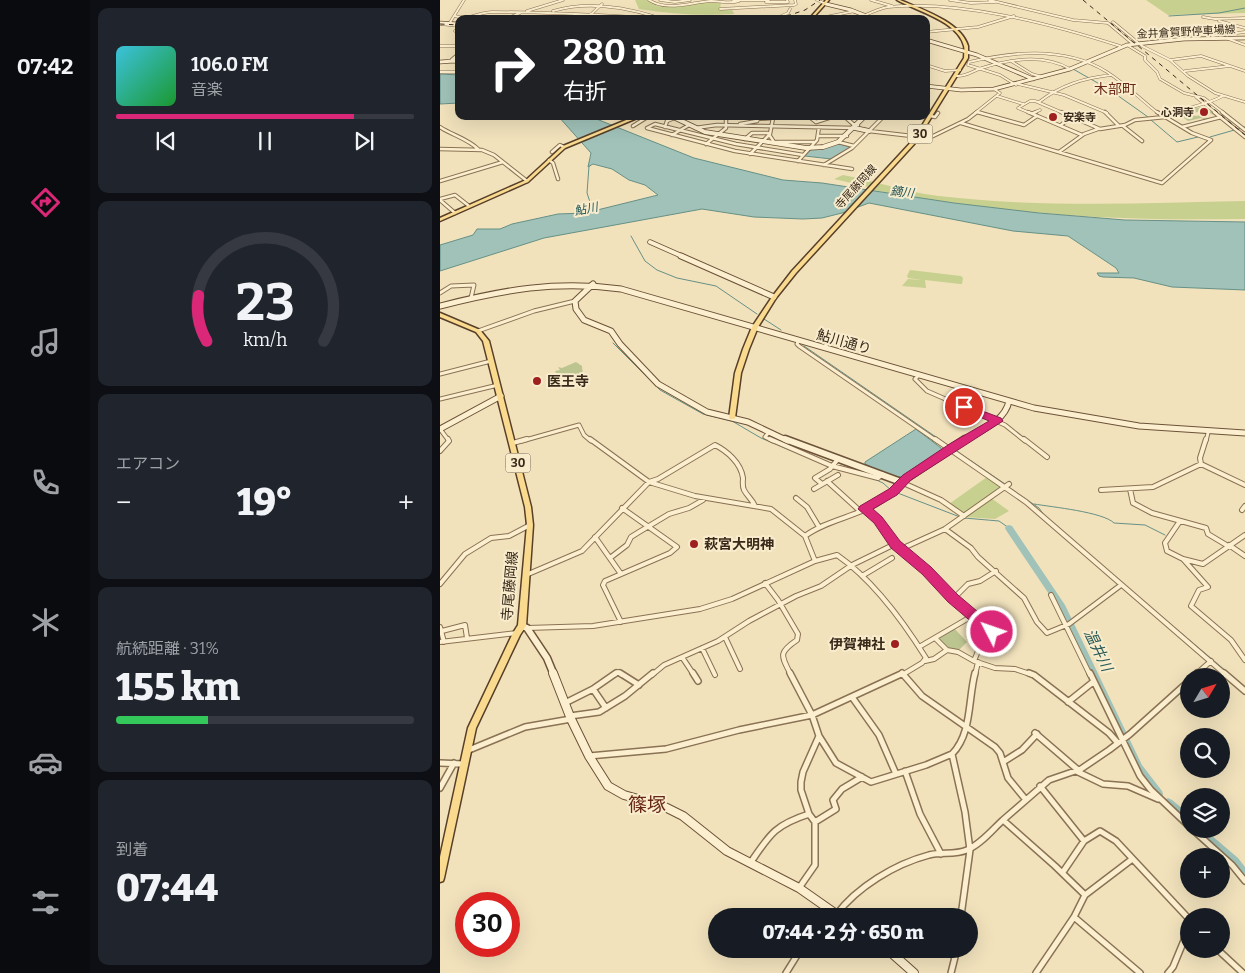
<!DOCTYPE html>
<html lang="ja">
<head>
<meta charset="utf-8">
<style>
  body { margin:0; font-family:Bitter,"Noto Sans JP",serif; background:#20242c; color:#f1f3f6; height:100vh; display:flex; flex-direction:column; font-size:19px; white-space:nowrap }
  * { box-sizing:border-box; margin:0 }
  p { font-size:16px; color:#9ea1a6 }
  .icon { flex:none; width:28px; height:28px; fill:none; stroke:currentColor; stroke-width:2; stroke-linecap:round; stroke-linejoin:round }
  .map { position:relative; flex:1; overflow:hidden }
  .panel { display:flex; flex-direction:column; gap:8px; padding:8px; background:#0d0f14; width:350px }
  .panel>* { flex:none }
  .hud { position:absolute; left:15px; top:15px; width:475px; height:105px; border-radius:10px; box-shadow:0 5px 20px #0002; background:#202124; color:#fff; overflow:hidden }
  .needle { width:32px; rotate:52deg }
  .buttons { position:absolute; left:740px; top:668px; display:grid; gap:10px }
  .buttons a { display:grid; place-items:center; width:50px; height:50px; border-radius:50%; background:#171b24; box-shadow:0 5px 20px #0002; font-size:25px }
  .speed { position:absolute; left:15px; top:892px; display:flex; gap:10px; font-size:25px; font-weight:700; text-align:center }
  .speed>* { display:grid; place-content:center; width:65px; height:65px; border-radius:50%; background:#171b24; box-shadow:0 5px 20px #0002; line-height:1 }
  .speed .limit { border:8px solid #d22; background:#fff; color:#111 }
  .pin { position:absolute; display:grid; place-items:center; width:42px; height:42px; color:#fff; margin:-21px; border:2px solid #fff; border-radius:50%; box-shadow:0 1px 5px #0007 }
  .me { position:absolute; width:55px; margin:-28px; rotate:311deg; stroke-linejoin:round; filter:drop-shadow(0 0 4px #0008) }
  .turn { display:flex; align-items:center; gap:18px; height:105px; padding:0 25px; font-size:22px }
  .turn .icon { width:65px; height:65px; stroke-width:2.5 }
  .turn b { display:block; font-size:35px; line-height:42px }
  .big { font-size:38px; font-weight:800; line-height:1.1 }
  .panel .tile { flex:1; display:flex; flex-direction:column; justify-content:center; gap:8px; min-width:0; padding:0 18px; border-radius:10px; background:#20242c }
  .panel .dial { align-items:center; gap:0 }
  .dial svg { height:130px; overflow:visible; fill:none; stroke:#363941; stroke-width:7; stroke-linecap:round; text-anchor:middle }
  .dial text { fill:#f1f3f6; stroke:none }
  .song { display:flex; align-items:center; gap:15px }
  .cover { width:60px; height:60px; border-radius:8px; background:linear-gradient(135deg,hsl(190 70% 55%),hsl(130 70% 35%)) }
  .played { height:5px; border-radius:2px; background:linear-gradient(90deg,#db2777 80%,#363941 80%) }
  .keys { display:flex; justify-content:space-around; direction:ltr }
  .heat { display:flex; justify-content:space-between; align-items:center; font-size:28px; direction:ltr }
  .charge { height:8px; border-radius:4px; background:linear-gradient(90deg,#34c759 31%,#363941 0) }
  .trip { position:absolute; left:268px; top:908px; width:270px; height:50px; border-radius:25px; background:#171b24; box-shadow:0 5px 20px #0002; font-weight:800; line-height:50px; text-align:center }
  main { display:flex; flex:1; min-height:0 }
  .tabs { display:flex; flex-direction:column; width:90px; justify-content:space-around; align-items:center; background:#090b0e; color:#9ea1a6 }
  .tabs .icon { width:35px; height:35px }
  .tabs .selected { color:#db2777 }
  .tabs b { font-size:22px; color:#f1f3f6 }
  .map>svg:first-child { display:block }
  .green { fill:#c7d08f }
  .cemetery { fill:#bcc490 }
  .water { fill:#a0c2b8; stroke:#679086 }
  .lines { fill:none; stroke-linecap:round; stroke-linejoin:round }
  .stream { stroke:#679086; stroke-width:1 }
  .river { fill:#a0c2b8; fill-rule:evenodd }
  .street-far4-casing { stroke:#8a7254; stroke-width:3 }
  .street-far3-casing { stroke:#8a7254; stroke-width:4.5 }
  .street-far2-casing { stroke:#8a7254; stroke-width:5 }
  .street-far1-casing { stroke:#8a7254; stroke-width:6 }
  .street-casing { stroke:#8a7254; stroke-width:8 }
  .secondary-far4-casing { stroke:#6c5238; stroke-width:4.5 }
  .secondary-far3-casing { stroke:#6c5238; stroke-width:5.5 }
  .secondary-far2-casing { stroke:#6c5238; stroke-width:7 }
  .secondary-far1-casing { stroke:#6c5238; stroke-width:9 }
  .secondary-casing { stroke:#6c5238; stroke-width:10 }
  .primary-casing { stroke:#573f29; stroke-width:3 }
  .street-far4 { stroke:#fcefcf; stroke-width:2 }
  .street-far3 { stroke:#fcefcf; stroke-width:2.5 }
  .street-far2 { stroke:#fcefcf; stroke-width:3 }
  .street-far1 { stroke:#fcefcf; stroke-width:4 }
  .street { stroke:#fcefcf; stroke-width:5 }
  .secondary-far4 { stroke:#fcefcf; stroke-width:3 }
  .secondary-far3 { stroke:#fcefcf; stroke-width:4 }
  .secondary-far2 { stroke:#fcefcf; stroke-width:5 }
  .secondary-far1 { stroke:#fcefcf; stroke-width:6 }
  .secondary { stroke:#fcefcf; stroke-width:8 }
  .primary { fill:#f9da8f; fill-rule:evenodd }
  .rail { stroke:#38291a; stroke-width:1; stroke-dasharray:4.5 4.5; stroke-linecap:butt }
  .route { fill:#db2777; stroke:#8e194d }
  .poi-dot { fill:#9e201f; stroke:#f8eccc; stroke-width:2 }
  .labels { text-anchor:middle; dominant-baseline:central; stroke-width:4; stroke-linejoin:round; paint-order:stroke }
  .far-street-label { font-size:11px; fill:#38291a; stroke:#f8eccc }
  .far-poi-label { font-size:11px; font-weight:bold; fill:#38291a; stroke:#f8eccc; text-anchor:end }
  .shield { fill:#f8eccc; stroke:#72644f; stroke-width:1 }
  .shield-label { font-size:12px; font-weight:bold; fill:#38291a }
  .far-water-label { font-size:12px; font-style:italic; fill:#285957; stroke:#f8eccc }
  .far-quarter-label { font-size:14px; fill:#682816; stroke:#f8eccc }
  .street-label { font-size:14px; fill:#38291a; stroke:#f8eccc }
  .poi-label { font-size:14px; font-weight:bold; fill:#38291a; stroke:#f8eccc; text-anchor:start }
  .water-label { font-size:15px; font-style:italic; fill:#285957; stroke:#f8eccc }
  .near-quarter-label { font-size:19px; fill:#682816; stroke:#f8eccc }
</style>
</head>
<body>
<main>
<nav class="tabs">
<b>07:42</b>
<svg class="icon selected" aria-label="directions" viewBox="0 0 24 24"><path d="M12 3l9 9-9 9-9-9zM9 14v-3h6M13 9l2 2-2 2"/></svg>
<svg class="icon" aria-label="music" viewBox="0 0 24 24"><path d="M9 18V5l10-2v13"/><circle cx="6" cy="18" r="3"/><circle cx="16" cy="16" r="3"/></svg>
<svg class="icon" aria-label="phone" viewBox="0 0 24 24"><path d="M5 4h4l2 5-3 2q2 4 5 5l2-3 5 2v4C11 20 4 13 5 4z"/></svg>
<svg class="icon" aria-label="climate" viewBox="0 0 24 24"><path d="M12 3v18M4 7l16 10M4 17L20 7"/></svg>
<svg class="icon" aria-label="car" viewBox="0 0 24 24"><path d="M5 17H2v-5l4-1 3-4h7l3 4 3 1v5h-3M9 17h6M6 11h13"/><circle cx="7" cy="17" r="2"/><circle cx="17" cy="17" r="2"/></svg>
<svg class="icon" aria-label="filters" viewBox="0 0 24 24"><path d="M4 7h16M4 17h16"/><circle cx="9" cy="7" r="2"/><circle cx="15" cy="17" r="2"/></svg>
</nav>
<section class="panel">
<div class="tile">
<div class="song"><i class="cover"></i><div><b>106.0 FM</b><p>音楽</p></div></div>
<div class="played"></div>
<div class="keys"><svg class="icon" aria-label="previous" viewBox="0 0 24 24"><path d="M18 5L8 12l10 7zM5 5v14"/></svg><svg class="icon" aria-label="pause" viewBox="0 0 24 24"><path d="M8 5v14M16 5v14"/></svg><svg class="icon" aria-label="next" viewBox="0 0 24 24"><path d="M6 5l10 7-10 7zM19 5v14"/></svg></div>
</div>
<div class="tile dial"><svg viewBox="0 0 100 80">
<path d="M14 69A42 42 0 1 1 86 69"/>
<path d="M14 69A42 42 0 0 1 9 41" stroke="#db2777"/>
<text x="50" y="56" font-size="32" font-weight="700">23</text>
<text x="50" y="72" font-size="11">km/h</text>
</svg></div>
<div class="tile"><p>エアコン</p>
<div class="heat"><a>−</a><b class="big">19°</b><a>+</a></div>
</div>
<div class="tile"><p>航続距離 · 31%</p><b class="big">155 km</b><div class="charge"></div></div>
<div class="tile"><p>到着</p><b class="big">07:44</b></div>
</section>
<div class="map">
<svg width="805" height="973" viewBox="0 0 805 973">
  <rect width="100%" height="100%" fill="#f1e2bc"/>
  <path class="green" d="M195,0H208L212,3L218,4L216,6L241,7L243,6L238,5L275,1L281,2L280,9H290L293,11L294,14C262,16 231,14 199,9Z
    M706,0H805V13L728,15Z
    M403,175C436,181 465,192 499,196C600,208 706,203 805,201V219C764,219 724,220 683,218C597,215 511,204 426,189L428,187L394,179Z
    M470,270L521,276L523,278L522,284H520L485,280L486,288L462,286L468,279L482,280L468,278L467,276Z
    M547,477L559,485L560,488L525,513H521L509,504Z
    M551,498L569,511L555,519L525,517Z"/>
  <path class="cemetery" d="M765,106L779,117L763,110L751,114L756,116L761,115L769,119L766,120L761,118L748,121L737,113Z
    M136,362L142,366L143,376L131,380L132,384L123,387L115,371L120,370L118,367L122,368Z
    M514,628L527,642L518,651L508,650L497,638Z"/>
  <path class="water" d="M0,74L19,75V103L0,104Z
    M118,116H149L254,158L343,180L382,183L514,203L599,213L685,220L805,222V290L732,287L694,278L663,277L659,276L657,273H679L676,268L628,236L573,231L429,203L402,213L382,218L363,219L314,217L262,209L104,238L0,271V245L33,235L37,229H60L72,224L118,214L145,213L218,195L205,185L189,180L172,169L153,164L148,167L151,153Z
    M399,144L411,147L391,159L365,156L371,149Z
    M476,429L501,448L502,451L464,476L455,478L425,464V462Z"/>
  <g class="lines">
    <path class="stream" d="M729,16L779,13L805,8
      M633,69L670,90L708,117
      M711,120L737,142L758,137
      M770,137L805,127
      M149,166L147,193L150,202
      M191,236L205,261L217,270L237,278L276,286L317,314
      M324,319L341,330
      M173,343L220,390L263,414L292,421L321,438L379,462
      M364,346L509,446
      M515,450L565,484
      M432,478L443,483L452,491
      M568,487L599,508L604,515
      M455,492L520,517
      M594,504C612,507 663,512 674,523L705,525L725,535
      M524,518L559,521L569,528
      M709,606L786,671"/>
    <path class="river" d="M569,525L572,526L625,605L702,765L722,791L723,794L722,797L718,799L714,797L696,771L619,609L566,530L565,528L566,526Z
      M728,798L732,800L749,814V826L745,825L724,806L723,803L724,800Z
      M752,829H764L798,858L805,867V880C797,876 789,864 781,858V856H780L753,833Z"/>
    <defs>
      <path id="street-far4" d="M209,0C227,12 252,2 271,1C281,1 290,4 299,1
        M220,0L235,2L250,0
        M293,0H329
        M377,0L386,4
        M431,0L452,6
        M510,0L531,3L555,2
        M549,0L633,20L668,23L693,44
        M326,2H348L347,0
        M280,9L354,5L356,4L355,0
        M87,11L123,0
        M113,11C146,1 180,6 213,16
        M15,16C28,21 39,12 52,12C113,12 173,16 233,19
        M349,16L352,19
        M339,17L348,13L350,9
        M763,17L775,19L805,18
        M66,19L80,13
        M146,19L162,4
        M286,19L339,17L343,19
        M376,19L415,11
        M416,19C426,15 437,9 448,7C521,0 611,24 680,46
        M779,21L805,28
        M673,22L702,46L730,60L748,76L775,93L805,102
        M0,24L19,26
        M9,24L24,0
        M19,28L15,31L19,32
        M486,32L538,27L574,16
        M772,36L805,32
        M786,38L805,45
        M687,45L705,56V60L717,72L720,79L744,93L764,98L784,113
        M0,46H19
        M730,60L761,56L805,71
        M571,61L592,74L602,77
        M486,65L505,71L520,70
        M745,71L790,66
        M0,72H19
        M516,76C526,77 532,71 542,68C570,59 604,54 630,69
        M578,84L624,95L667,113
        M576,85L560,75L528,65L529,62C574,51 626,46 667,72C686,84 701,100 718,113
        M557,96L583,104
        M756,97L776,113
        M599,102C621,85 644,78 671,75
        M537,112L542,113
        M535,113L560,93L554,89
        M590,113L578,108L590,101H595L623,113
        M593,113L600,110
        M734,113C752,106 766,105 783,96"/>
      <path id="street-far3" d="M537,112L584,125L597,116
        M588,112L642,135
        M621,112L660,129L685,125L695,120L725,117L737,112
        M665,112L678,125
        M774,112L805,137
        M782,112L805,130
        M592,114L596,112
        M486,115L495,117L498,113
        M307,116L317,119L333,118
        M368,116L376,122
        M404,116L413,124L418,125
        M168,117L170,116
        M376,122L395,116
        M521,123L722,183L771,140L752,133L717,112
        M300,124L317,121L320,116
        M621,125L632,116
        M193,126L209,116
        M683,126L702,141
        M0,127C12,135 28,139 38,149
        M225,127L227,121L234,118
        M742,127L781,117
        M255,128L277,125L415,128
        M429,131L489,138L528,119L537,112
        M232,135L249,125
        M378,136H407
        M305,139L312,133H328L334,142H374
        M398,142L414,146
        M266,144L286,128V116
        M0,149L42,150L54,155L87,181
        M112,152L120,145L124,147
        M619,152L644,134L658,129
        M310,154L330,134L333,118L342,116
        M363,155L296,144L215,124L207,128L295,151L412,169
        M109,160L113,163L118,179
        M358,161L377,140L379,127
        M384,165L412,148L444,116
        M0,181L63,162
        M0,199L15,195L29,206
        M0,200L15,213"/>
      <path id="street-far2" d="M0,293L11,286L34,285L31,298
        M38,331L94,311L135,301
        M359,340L357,344L359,346L497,441
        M383,347L392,341
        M0,374L51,361
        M479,375L475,379L487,391L565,425L585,441
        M0,399L58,385
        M0,429L9,441
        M329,432L325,437L333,441
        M82,441L139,425L144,435L151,441
        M766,441L768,433"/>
      <path id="street-far1" d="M150,439L209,482L255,496L331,509L365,536L375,561
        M330,439L392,466L438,478L442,474
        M495,439L586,502L786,675
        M584,439L607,457
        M73,443L87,439
        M0,451L9,441L8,439
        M761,464L760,458L766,439
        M387,481L420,511
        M382,484L375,478L390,469L398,459
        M374,489L398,475
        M690,489L693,503L712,513L766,528L768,534L788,546
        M661,490L713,487L761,464L805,485
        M356,498L367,507L379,527
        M424,509L438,520L455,544L461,549L505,529L569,484
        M802,510L805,506
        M740,521L725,543L727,551L743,559L768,587L759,590L751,606L791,640L805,660
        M505,529L531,548L538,557L584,598L597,622L607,633L629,624L681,585
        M365,536C393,515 440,515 461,482L501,500L524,516
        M155,537L181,574
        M789,545L805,556
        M461,549L513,599L552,632L540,646L534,661
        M170,558L187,545L191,537L199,532L229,514L249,508L263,500V498
        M743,559L763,564L805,535
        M86,575L142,551L209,482L218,479L275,445C287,451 301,463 303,478C303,481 302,486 304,490C307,496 312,499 315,506
        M422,576L452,558
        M325,583L338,600L358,634L357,640C338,653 341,655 351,675
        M0,584L25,554L51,538L69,536L90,525
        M611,595L650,675
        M513,599L528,584L540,581L556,571
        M181,622L163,585L165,581L230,553L237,547L182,508
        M0,627L4,642
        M87,628L153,626L260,609L292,599L375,561L397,555C433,580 463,621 486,658L482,663L462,675
        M2,631L25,625L27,638
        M285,637L300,669
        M495,638L507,650
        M0,642L77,633
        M479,647L534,615
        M262,648L275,675
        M242,657L254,675
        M485,661L494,659L507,650L518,652L534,661L555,668L575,669L593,675
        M174,675L178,672L182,675
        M212,675L224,665L278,641L309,621L356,596L381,586L412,565L455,544
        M535,675L538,662
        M755,675L771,661"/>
      <path id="street" d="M180,673L199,685
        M253,673L258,681
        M350,673L372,715L379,736L363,772L361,782V790L369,814L375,822V865L359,888
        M462,673L482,696L555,747L560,753L568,778L586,800L563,820L615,866L645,895L634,917L700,973
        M589,673L594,675L669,733L677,742
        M650,673L700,776L711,790L749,826
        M784,673L805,691
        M754,676L757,673
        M153,689L166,708
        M412,697L439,735L456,774
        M628,702L653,682
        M125,703L153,689L176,673
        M130,716L159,712L185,696L213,673
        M595,733L638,770
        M379,736L396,763L431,782L486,765L512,754
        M29,750L85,727L131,719
        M149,756L226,749L299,730L372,715L461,674
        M563,762L582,750L597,734
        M0,763L24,764
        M465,771L480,814L501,854
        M636,771L663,784L688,786L718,799
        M600,786L644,841
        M0,788L14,763
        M586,800L609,780L641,769L669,750L690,734L749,681
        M375,822L396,809L393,800L402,789L422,777
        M752,829L792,865L805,881
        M311,862C330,834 335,825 369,814
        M623,872L644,841L660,831L676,841L749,919
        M645,895L691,860
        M396,915C417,887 455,864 489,855C502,852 515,855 527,850C541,844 552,830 563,820
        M521,916L530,850L525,812L512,754C532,734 528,700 535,673
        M777,949L803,973
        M346,973L361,949
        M511,973L517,949
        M596,973L634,917
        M728,973L733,967L745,938L749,935"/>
      <path id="secondary-far4" d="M386,4L411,10L434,19
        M0,23L19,24
        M486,40L537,55L593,79
        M19,54L12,60L19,63
        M0,62L14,61
        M486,86L521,90L554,89L630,69L687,45L744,39L805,38"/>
      <path id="secondary-far3" d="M231,116L265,132L366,148L383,147L398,142L425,116
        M415,128L429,131
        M210,242L244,257"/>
      <path id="secondary-far2" d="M241,256L334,297
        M153,284L135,301L136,309L144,320L171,331L180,344L218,384L267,412L308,422L348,441
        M0,306C63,290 116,280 181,289L594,408L699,426L805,433
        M0,429L61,396
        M523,441C539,431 565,422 569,401"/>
      <path id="secondary-far1" d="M345,439L461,482L525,439
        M82,626L87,628L107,658L114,675"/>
      <path id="secondary" d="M113,673L131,719L149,756L168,786L184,795L223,806L243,816L287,851L359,888L399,916
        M447,949L474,973"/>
      <path id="primary" d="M386,0H389L372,19H369Z
        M457,0H460C481,9 521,22 528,46C528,50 528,54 528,58L476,142L356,273L336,298L318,327L309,349L301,373L295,418L294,419H290L289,418L295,373L303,349L312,327L332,297L352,271L473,140L524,58C524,54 525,50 524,46C518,21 476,11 457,0Z
        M196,116H202L125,148L88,182L0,221V218L86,180L123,146Z
        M0,313L40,330L49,341L91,507L93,525L86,626L80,635L36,728L4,878L3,881L0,882V857L28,728L73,633L78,625L87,525L85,507L43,341L36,332L0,317Z"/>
    </defs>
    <use href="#street-far4" class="street-far4-casing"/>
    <use href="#street-far3" class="street-far3-casing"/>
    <use href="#street-far2" class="street-far2-casing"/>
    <use href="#street-far1" class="street-far1-casing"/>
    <use href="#street" class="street-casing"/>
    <use href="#secondary-far4" class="secondary-far4-casing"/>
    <use href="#secondary-far3" class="secondary-far3-casing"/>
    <use href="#secondary-far2" class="secondary-far2-casing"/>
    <use href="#secondary-far1" class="secondary-far1-casing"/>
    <use href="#secondary" class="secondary-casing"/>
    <use href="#primary" class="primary-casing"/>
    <use href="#street-far4" class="street-far4"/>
    <use href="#street-far3" class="street-far3"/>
    <use href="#street-far2" class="street-far2"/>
    <use href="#street-far1" class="street-far1"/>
    <use href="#street" class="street"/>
    <use href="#secondary-far4" class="secondary-far4"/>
    <use href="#secondary-far3" class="secondary-far3"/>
    <use href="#secondary-far2" class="secondary-far2"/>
    <use href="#secondary-far1" class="secondary-far1"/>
    <use href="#secondary" class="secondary"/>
    <use href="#primary" class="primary"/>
    <path class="rail" d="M643,0L805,135
      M338,19L365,10L380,0
      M0,24L19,25"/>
  </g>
  <path class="route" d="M524,404L561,418L563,421L471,480L457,495L433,509L442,517L460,541L491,567L518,595L557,628L559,632L557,635L552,637L547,635L508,602L482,574L451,548L434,523L418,509L420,506L449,489L463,475L511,443L549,421L521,409L519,407Z"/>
  <g class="poi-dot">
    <circle cx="764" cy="112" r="5"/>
    <circle cx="613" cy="117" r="5"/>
    <circle cx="97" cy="381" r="5"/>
    <circle cx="254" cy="544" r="5"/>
    <circle cx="455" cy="644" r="5"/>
  </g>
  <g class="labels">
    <g class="far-street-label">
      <text transform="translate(746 32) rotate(-3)">金井倉賀野停車場線</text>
      <text transform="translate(416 187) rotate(-48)">寺尾藤岡線</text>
    </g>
    <g class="far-poi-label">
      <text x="754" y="112">心洞寺</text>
      <text x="623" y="117" text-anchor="start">安楽寺</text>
    </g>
    <g class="shield">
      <rect x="467.5" y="124.5" width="25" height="19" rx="4"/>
      <rect x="65.5" y="453.5" width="25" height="19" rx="4"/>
    </g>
    <g class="shield-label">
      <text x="480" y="134">30</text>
      <text x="78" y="463">30</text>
    </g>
    <g class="far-water-label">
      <text transform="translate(462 192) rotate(6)">鏑川</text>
      <text transform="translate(146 209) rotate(-11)">鮎川</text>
    </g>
    <g class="far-quarter-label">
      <text x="675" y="89">木部町</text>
    </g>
    <g class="street-label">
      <text transform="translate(404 342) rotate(16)">鮎川通り</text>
      <text transform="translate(70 586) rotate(-85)">寺尾藤岡線</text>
    </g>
    <g class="poi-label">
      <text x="107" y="381">医王寺</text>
      <text x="264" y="544">萩宮大明神</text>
      <text x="445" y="644" text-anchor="end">伊賀神社</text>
    </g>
    <g class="water-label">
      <text transform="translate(658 650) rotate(64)">温井川</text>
    </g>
    <g class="near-quarter-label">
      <text x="207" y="804">篠塚</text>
    </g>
  </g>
</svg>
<div class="buttons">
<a><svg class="needle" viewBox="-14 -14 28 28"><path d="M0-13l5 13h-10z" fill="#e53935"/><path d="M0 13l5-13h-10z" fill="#9ea1a6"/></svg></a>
<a><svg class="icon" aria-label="search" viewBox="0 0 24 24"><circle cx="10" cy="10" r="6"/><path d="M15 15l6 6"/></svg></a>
<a><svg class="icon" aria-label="layers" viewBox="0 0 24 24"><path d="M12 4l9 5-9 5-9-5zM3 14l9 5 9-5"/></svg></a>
<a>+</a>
<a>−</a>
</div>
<div class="speed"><div class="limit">30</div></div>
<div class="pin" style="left:524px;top:407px;background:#d93025"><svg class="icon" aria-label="arrive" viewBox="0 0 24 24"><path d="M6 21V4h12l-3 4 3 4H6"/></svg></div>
<svg class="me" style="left:552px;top:632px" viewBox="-20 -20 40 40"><circle r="17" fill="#db2777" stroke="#fff" stroke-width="3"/><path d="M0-11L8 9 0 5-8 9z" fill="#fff"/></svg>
<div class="trip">07:44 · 2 分 · 650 m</div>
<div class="hud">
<div class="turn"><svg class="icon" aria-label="right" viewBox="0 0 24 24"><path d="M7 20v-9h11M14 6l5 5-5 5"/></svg><div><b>280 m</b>右折</div></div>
</div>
</div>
</main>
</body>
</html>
